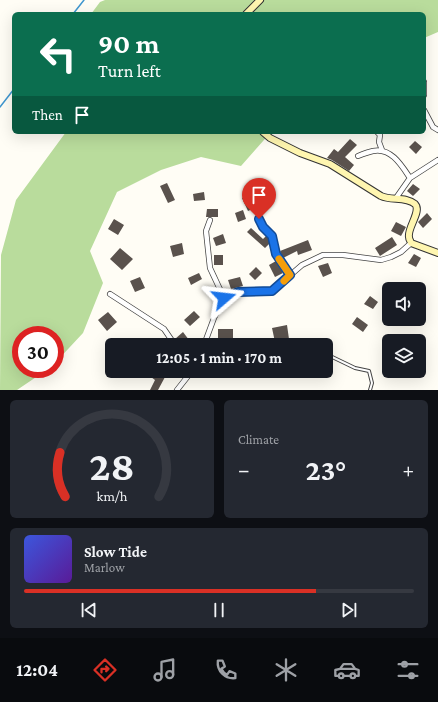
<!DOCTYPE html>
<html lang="en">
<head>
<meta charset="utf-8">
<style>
  body { margin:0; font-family:"Crimson Pro",serif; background:#242831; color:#f1f3f6; height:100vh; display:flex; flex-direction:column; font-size:15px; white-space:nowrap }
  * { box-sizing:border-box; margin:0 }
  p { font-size:13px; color:#9ea1a6 }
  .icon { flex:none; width:22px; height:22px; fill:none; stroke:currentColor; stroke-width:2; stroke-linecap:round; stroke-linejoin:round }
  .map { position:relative; height:390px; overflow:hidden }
  .side { display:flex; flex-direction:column; gap:10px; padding:10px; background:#0d0f14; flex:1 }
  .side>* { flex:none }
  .guide { position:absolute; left:12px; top:12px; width:414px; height:122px; border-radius:6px; box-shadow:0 4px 16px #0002; background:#0b6e4f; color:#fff; overflow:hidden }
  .fabs { position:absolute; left:382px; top:282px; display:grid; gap:8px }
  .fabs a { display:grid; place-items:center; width:44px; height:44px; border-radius:6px; background:#171b24; box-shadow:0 4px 16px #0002; font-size:20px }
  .speed { position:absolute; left:12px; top:326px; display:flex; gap:8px; font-size:20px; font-weight:700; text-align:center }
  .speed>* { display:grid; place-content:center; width:52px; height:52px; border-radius:50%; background:#171b24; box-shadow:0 4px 16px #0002; line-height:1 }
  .speed .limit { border:6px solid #d22; background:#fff; color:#111 }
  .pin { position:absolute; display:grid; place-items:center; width:34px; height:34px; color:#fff; margin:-41px -17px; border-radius:50% 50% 50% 0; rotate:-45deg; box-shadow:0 0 4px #0007 }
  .pin .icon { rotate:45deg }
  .me { position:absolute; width:44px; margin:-22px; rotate:73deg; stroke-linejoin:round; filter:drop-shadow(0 0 3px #0008) }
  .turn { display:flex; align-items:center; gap:14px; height:84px; padding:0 20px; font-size:18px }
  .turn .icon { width:52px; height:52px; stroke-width:2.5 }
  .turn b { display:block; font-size:28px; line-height:34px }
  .then { display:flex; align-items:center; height:38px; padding:0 20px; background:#0003; gap:8px; font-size:15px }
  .big { font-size:30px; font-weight:700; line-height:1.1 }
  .side .widget { flex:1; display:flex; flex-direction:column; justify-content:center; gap:6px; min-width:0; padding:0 14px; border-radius:6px; background:#242831 }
  .side .dial { align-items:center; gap:0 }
  .dial svg { height:104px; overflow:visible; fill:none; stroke:#363941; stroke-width:7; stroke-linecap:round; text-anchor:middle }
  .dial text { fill:#f1f3f6; stroke:none }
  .song { display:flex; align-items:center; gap:12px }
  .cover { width:48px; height:48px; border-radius:6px; background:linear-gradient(135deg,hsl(230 70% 55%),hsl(270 70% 35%)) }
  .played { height:4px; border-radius:2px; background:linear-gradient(90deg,#d93025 75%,#363941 75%) }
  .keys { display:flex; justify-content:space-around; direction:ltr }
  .heat { display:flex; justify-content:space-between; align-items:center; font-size:22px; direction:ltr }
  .side .tiles { flex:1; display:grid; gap:10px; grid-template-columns:1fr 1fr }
  .widget:last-child { grid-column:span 2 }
  .trip { position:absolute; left:105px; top:338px; width:228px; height:40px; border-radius:6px; background:#171b24; box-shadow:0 4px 16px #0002; font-weight:700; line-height:40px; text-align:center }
  .dock { display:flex; height:64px; justify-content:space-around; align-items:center; background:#090b0e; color:#9ea1a6 }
  .dock .icon { width:28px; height:28px }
  .dock .current { color:#d93025 }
  .dock b { font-size:18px; color:#f1f3f6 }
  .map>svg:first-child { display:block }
  .forest { fill:#b9dc9c }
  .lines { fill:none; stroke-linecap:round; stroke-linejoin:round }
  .stream { stroke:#3f96cf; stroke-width:1.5 }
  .building { fill:#5a524d }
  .lane-casing { stroke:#444; stroke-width:4 }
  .street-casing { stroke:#444; stroke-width:6 }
  .secondary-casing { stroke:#333; stroke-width:8 }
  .lane { stroke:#fff; stroke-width:2 }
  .street { stroke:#fff; stroke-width:4.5 }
  .secondary { stroke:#fff6b0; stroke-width:6 }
  .route-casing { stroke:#114b97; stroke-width:10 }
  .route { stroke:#1a73e8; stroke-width:7 }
  .slow { stroke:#f59e0b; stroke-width:7 }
</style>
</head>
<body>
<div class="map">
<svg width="438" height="390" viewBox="0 0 438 390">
  <rect width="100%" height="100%" fill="#fffdf5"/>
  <path class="forest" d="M105,0H438V32L424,38V14H91L100,2Z
    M66,132H271L241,166L201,157L161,170L117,192L90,251L103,283L83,333L55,363V335H21V369H48L17,390H0L1,255L16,200Z"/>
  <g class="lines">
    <path class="stream" d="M73,14L84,0
      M0,107L14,89"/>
  </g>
  <path class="building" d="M350,139L357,145L345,157L354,165L349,171L332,160L327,158L334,149L338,152Z
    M415,141L422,147L416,154L409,147Z
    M167,183L175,200L168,203L160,186Z
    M413,184L420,189L413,196L407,191Z
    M204,192L205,200L194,201L193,194Z
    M253,193L259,206L248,211L242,198Z
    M207,209H218V217H206Z
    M243,210L246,219L238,222L235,213Z
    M427,213L432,219L423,228L418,222Z
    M114,219L124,225L118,235L108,229Z
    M396,222L406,227L401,236L391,231Z
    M251,228L263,239L266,236L269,238L270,243L265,248L247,232Z
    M223,234L226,243L216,246L213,238Z
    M392,237L397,245L380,256L375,248Z
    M308,240L312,250L298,255L297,251L283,258L280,251Z
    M182,243L184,254L173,257L170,246Z
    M120,248L133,259L122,270L110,259Z
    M414,254L421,258L416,267L408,263Z
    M214,255H223V265H214Z
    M276,261L283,273L275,277L269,265Z
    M328,263L332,273L323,277L318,266Z
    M256,267L262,273L255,280L249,274Z
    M199,273L202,279L191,285L188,278Z
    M140,277L145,288L135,292L130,281Z
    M240,277L243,286L231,289L228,280Z
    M370,296L378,302L373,309L364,304Z
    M194,311L200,317L190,326L184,320Z
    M108,312L117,322L107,331L98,320Z
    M357,317L368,325L363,332L352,324Z
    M287,325L289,339L275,342L272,328Z
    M218,329H233V339H218Z
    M183,332L189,340L183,345H181L175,339Z
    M154,371L165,377L158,390H150L155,380L151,377Z"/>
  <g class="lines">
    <defs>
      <path id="lane" d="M282,345L289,344L293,345
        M326,354L355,368L369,371L372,383L370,390"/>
      <path id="street" d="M424,95V82
        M424,110L433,127L438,130
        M377,132L380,135L379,142L382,150
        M358,156C363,154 368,152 373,151C391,147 402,166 410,178
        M396,198L410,178L438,160
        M259,219L263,227L272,236L276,254L290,275
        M210,220L206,231L210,268L224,298
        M110,294L164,329L175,345
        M204,345L214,318L224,298L239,292L272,291L302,265L323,255H343L381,260L391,257L401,252L411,243
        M177,390L192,371"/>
      <path id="secondary" d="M246,14L260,0
        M263,132L270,138L300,153L330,164L381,196C391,201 406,196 415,204C422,211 407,228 409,237C409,240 411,241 411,243L438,253"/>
    </defs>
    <use href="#lane" class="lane-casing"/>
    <use href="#street" class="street-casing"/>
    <use href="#secondary" class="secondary-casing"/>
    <use href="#lane" class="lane"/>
    <use href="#street" class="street"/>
    <use href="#secondary" class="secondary"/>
  </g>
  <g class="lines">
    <defs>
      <path id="route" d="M224,298L238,292L272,291L290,275L276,254L272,236L263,227L259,219"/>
    </defs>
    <use href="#route" class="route-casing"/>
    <use href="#route" class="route"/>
    <path class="slow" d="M279,259L290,275L284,281"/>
  </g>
</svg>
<div class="fabs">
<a><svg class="icon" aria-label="sound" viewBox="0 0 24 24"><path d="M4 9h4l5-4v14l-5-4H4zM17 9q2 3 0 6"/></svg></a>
<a><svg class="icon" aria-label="layers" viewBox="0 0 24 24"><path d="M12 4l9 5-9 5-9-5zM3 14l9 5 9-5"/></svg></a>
</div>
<div class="speed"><div class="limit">30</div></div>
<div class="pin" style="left:259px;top:219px;background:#d93025"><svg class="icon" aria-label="arrive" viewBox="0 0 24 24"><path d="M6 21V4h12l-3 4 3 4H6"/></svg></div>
<svg class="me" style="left:224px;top:298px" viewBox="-20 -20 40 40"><path d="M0-17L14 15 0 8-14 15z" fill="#1a73e8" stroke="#fff" stroke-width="4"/></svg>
<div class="trip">12:05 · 1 min · 170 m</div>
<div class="guide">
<div class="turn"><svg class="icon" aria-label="left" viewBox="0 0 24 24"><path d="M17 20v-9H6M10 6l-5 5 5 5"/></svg><div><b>90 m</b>Turn left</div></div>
<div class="then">Then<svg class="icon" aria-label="arrive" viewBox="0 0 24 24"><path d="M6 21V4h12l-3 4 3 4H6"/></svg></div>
</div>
</div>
<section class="side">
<div class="tiles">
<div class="widget dial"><svg viewBox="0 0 100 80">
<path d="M14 69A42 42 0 1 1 86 69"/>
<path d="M14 69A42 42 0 0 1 10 35" stroke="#d93025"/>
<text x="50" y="56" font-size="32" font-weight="700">28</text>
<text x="50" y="72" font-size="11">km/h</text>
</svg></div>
<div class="widget"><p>Climate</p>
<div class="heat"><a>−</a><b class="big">23°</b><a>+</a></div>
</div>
<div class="widget">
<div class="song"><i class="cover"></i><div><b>Slow Tide</b><p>Marlow</p></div></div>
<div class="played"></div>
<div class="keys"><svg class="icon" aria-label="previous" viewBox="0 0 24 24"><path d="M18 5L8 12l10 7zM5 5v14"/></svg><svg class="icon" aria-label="pause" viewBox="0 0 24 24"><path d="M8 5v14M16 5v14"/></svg><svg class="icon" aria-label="next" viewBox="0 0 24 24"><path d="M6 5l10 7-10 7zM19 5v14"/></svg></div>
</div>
</div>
</section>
<nav class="dock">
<b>12:04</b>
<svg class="icon current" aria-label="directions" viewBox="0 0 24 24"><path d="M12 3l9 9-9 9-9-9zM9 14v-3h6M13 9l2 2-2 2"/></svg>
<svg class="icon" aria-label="music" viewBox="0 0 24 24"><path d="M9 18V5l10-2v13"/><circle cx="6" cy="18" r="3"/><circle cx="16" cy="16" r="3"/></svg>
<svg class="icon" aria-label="phone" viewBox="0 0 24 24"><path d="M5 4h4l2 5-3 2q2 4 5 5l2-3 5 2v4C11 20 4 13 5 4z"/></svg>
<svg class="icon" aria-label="climate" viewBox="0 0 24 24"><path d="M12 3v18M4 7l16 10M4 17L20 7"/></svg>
<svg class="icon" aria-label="car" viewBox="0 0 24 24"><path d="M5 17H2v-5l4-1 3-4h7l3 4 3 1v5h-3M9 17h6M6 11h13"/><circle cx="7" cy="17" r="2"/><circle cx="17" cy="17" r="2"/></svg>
<svg class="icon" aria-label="filters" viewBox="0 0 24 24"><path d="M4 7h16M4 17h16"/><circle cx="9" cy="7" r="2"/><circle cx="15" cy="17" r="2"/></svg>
</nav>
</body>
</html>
